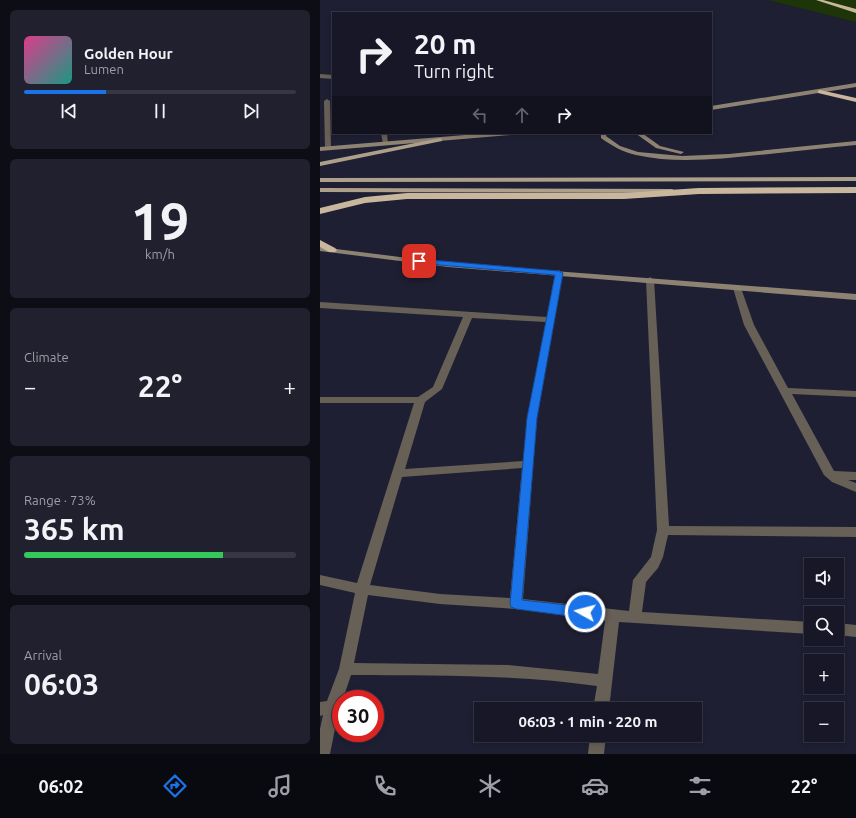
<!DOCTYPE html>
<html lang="en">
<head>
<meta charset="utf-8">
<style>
  body { margin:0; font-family:Ubuntu,sans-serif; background:#20202f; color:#f1f3f6; height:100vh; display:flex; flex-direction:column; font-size:15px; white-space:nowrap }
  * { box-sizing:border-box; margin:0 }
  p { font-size:13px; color:#9e9fa7 }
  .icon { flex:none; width:22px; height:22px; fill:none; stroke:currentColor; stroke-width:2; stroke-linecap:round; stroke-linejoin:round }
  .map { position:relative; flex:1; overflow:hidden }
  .side { display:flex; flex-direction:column; gap:10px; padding:10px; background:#0d0d15; width:320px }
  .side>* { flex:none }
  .banner { position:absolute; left:12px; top:12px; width:380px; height:122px; border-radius:0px; box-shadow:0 2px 6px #0003,0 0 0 1px #363644; background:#171727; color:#f1f3f6; overflow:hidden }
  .controls { position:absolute; left:484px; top:558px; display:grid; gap:8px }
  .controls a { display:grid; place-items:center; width:40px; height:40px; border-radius:0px; background:#171727; box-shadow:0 2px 6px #0003,0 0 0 1px #363644; font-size:20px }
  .speed { position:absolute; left:12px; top:690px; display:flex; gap:8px; font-size:20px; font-weight:700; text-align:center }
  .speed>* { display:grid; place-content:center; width:52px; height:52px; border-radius:50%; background:#171727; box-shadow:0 2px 6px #0003,0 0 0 1px #363644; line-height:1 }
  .speed .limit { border:6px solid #d22; background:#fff; color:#111 }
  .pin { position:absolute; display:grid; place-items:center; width:34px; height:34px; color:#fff; margin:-17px; border-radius:8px; box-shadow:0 2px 6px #0006 }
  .me { position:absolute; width:44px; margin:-22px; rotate:277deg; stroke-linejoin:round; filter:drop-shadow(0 0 3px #0008) }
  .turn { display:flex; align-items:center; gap:14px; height:84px; padding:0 16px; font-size:18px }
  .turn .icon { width:52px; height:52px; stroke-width:2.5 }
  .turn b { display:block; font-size:28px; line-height:34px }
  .lanes { display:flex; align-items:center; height:38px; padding:0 16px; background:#0003; justify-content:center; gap:20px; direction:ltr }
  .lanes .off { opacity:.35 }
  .big { font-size:30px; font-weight:600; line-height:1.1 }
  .side .widget { flex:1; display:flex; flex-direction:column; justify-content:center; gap:6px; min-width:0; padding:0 14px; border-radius:6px; background:#20202f }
  .side .dial { align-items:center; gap:0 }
  .dial b { font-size:52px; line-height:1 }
  .song { display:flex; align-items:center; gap:12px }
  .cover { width:48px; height:48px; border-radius:6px; background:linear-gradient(135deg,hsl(330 70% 55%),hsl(170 70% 35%)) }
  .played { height:4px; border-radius:2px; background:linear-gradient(90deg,#1a73e8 30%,#363644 30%) }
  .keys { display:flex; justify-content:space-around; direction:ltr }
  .heat { display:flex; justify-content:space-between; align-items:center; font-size:22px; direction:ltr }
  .charge { height:6px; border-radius:3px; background:linear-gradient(90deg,#34c759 73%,#363644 0) }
  .trip { position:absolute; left:154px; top:702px; width:228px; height:40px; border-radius:0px; background:#171727; box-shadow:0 2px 6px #0003,0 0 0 1px #363644; font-weight:600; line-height:40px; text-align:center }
  .tabs { display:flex; height:64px; justify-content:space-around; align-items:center; background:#090910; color:#9e9fa7 }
  .tabs .icon { width:28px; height:28px }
  .tabs .active { color:#1a73e8 }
  .tabs b { font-size:18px; color:#f1f3f6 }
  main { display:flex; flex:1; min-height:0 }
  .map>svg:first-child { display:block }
  .green { fill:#1e3607 }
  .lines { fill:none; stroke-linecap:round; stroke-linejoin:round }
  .street { fill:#676056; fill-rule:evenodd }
  .secondary { fill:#8e8373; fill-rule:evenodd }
  .primary { fill:#ad9f89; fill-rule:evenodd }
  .highway { fill:#c9b79d; fill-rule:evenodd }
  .route { fill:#1a73e8; stroke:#114b97 }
</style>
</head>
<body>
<main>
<section class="side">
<div class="widget">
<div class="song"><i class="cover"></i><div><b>Golden Hour</b><p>Lumen</p></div></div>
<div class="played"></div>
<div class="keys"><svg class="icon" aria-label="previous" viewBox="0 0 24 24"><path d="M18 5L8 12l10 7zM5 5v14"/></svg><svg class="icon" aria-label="pause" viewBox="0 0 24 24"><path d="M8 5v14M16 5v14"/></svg><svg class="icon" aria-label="next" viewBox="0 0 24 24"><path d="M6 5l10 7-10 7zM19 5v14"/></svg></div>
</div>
<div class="widget dial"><b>19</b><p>km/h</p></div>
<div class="widget"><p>Climate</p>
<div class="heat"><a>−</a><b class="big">22°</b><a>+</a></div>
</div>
<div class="widget"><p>Range · 73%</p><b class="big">365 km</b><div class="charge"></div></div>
<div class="widget"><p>Arrival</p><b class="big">06:03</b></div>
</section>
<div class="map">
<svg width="536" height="754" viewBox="0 0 536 754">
  <rect width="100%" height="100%" fill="#1f1f34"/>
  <path class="green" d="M448,0H536V22Z"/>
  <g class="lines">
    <path class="street" d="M0,74L13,75V79L0,78Z
      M7,99L10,101L11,148L8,150L5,148L4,101Z
      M61,133H67L68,145L63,144Z
      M239,270L243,273L217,418L203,599L309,611L313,580L331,557L337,530L326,280L330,277L334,280L349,526L536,527V537L348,535L343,557L338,568L326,582L322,612L491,622V634L299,622L289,709H273L277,686C195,674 113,676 31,675L23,699H21L10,754H0V729L3,715L0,716V702L7,701L19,669L35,593L0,585V575L37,583L94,403H0V397H98L113,387L143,317L0,308V302L227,317L235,273ZM152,318L226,322L207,418L203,461L85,469L105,402L122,389ZM202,468L190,598L120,594L50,585L82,477ZM48,595L120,604L196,609L285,621L278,674L188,665L34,663Z
      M417,285L421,288L434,325L468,388L536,391V397L472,394L514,471L536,472V480H528L536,483V492L512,482L504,475L424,325L413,288Z
      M517,623L536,625V637L517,635Z
      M270,735H286L284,754H268Z"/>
    <path class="secondary" d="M536,83V87L391,110V106Z
      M169,133H194L191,135L0,151V147Z
      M281,133H287L286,136L300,146L318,152L362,156L409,154L536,141V145C503,148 471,152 438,155C398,159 356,164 316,155C303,152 292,146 281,138Z
      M315,133H322L340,146L364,152L361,154L336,148Z
      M0,247L128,263L536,294V300L128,267L0,251Z"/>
    <path class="primary" d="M120,138L122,139V141L0,166V162Z
      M536,177V181L0,182V178Z
      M0,188L352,189L356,191L352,193L0,192Z"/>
    <path class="highway" d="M496,0H503L536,9V13Z
      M500,90L536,98V102L498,93V91Z
      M536,187V193L379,194L304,199H87L45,203L0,214V208L45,197L87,193H304L379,188Z
      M0,240L15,248L17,250L15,252H9L0,247Z"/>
  </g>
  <path class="route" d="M99,259L239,271L243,273L217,418L202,600L265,607L269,609L271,612L269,616L265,618L196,609L191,607L190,604L207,418L235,275L96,263V260Z"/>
</svg>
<div class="controls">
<a><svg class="icon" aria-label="sound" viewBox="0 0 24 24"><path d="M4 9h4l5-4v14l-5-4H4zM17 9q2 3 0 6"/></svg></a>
<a><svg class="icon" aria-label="search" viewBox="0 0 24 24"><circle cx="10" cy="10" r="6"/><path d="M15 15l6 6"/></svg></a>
<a>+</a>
<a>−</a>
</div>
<div class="speed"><div class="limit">30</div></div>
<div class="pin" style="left:99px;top:261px;background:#d93025"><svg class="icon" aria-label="arrive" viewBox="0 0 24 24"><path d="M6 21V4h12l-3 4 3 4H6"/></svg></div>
<svg class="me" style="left:265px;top:612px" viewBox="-20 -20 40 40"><circle r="17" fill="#1a73e8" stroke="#fff" stroke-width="3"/><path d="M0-11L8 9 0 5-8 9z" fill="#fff"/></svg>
<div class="trip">06:03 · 1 min · 220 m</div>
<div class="banner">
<div class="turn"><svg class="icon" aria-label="right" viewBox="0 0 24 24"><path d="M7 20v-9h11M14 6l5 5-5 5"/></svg><div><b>20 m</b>Turn right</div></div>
<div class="lanes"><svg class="icon off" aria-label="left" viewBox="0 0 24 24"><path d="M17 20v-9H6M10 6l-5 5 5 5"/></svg><svg class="icon off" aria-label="ahead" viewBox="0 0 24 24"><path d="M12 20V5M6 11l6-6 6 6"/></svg><svg class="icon" aria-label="right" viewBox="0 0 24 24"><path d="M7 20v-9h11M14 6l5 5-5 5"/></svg></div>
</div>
</div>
</main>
<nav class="tabs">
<b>06:02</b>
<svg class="icon active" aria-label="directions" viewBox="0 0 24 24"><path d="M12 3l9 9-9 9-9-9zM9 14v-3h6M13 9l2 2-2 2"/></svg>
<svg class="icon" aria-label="music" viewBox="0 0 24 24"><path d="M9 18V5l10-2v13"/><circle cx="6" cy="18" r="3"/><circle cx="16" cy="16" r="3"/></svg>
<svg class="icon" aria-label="phone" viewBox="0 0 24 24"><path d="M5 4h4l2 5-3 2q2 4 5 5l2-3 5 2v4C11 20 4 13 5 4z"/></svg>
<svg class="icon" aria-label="climate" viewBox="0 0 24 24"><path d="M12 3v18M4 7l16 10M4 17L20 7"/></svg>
<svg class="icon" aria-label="car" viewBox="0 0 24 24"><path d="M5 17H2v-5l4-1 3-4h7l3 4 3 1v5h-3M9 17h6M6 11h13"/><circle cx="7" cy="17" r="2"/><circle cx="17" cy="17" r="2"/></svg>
<svg class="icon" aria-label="filters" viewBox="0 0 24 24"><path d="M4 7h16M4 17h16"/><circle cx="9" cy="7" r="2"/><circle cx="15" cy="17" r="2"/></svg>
<b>22°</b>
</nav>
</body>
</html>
